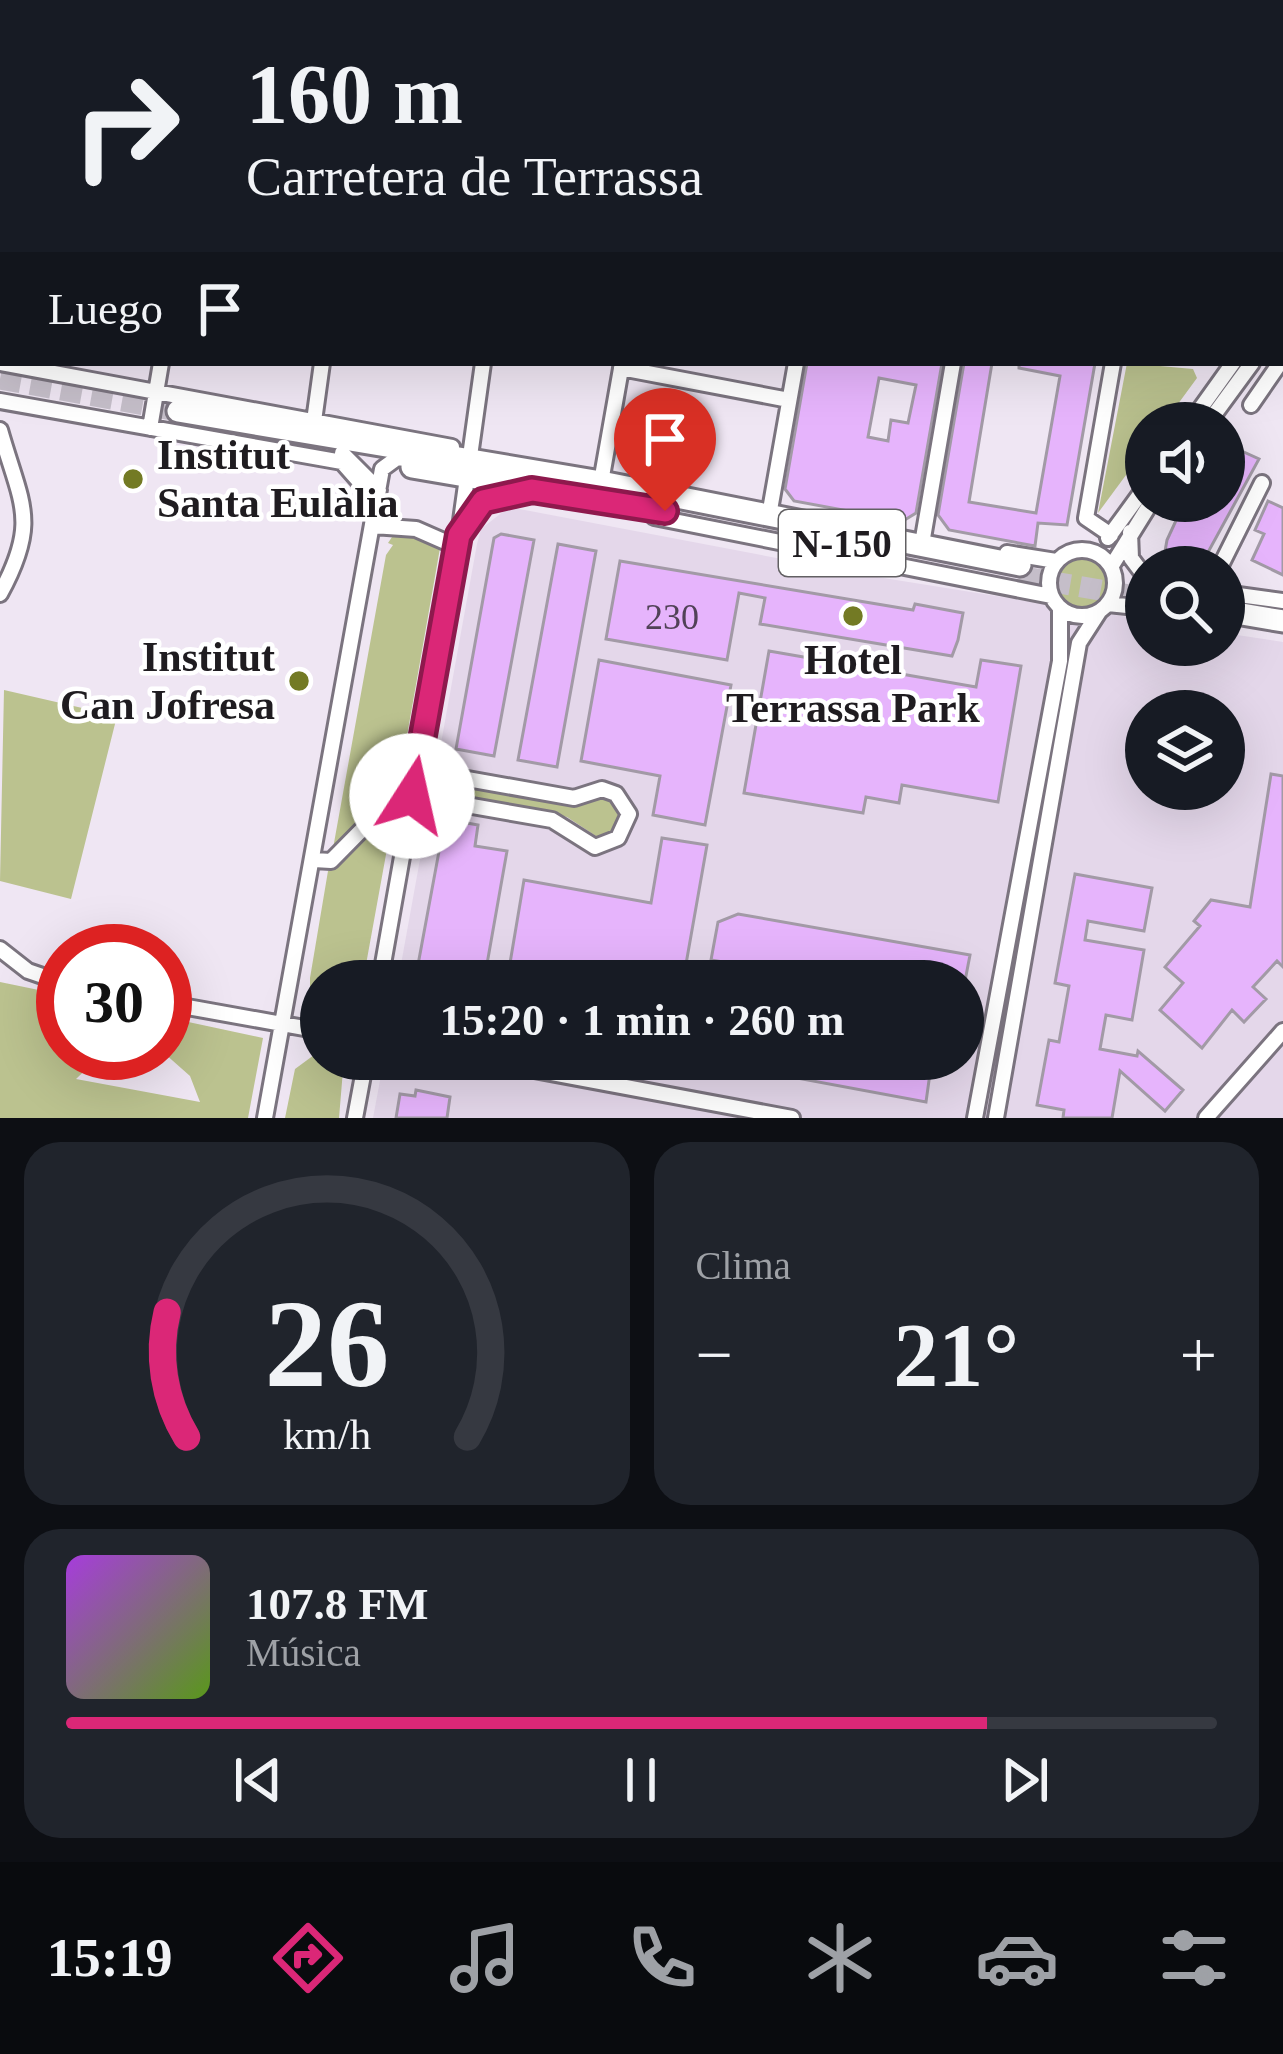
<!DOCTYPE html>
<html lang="es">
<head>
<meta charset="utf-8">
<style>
  body { margin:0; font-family:Georgia,serif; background:#20242c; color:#f1f3f6; height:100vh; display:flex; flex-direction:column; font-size:45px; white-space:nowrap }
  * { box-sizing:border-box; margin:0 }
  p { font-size:39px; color:#9ea1a6 }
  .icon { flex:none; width:66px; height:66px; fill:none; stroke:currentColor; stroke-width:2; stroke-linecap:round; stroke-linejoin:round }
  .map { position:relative; height:1118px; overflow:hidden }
  .details { display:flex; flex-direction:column; gap:24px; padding:24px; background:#0d0f14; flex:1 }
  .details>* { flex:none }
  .banner { position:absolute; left:0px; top:0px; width:1284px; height:366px; box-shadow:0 12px 48px #0002; background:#171b24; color:#f1f3f6; overflow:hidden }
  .buttons { position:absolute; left:1125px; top:402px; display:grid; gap:24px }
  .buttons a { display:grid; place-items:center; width:120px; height:120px; border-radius:50%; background:#171b24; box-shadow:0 12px 48px #0002; font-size:60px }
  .speed { position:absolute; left:36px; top:924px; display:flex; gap:24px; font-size:60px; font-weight:700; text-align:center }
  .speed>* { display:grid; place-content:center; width:156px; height:156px; border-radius:50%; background:#171b24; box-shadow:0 12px 48px #0002; line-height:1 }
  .speed .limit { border:18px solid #d22; background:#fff; color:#111 }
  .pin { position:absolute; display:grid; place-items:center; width:102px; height:102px; color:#fff; margin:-123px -51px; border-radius:50% 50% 50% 0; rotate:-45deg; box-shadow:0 0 12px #0007 }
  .pin .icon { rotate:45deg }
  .me { position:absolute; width:132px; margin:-66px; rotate:10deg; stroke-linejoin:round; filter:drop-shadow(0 0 9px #0008) }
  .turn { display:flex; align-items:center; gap:42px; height:252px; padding:0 48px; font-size:54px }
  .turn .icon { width:156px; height:156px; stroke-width:2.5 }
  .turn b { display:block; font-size:84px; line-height:102px }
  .then { display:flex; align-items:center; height:114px; padding:0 48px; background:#0003; gap:24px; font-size:45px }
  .big { font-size:90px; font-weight:800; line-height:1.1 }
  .details .tile { flex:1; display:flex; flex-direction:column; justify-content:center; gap:18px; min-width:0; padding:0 42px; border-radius:36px; background:#20242c }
  .details .dial { align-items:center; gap:0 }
  .dial svg { height:312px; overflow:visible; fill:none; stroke:#363941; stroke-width:7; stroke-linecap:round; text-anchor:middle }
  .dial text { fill:#f1f3f6; stroke:none }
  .song { display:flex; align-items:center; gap:36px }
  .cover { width:144px; height:144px; border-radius:18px; background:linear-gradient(135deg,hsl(280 70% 55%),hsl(90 70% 35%)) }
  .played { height:12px; border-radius:6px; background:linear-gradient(90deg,#db2777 80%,#363941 80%) }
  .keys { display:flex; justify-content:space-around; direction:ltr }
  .heat { display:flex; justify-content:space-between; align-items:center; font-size:66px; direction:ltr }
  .details .tiles { flex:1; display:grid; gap:24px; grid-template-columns:1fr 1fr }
  .tile:last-child { grid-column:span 2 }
  .trip { position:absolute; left:300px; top:960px; width:684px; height:120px; border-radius:60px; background:#171b24; box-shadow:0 12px 48px #0002; font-weight:800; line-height:120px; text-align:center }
  .menu { display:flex; height:192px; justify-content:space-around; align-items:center; background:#090b0e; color:#9ea1a6 }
  .menu .icon { width:84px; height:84px }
  .menu .on { color:#db2777 }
  .menu b { font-size:54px; color:#f1f3f6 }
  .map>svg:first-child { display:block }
  .built { fill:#e4d7ea; fill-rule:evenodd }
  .green { fill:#bbc28f }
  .building { fill:#e6b4fc; stroke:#a29aa6; stroke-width:3; fill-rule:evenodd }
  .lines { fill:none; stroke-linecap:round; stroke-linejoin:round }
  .primary-tunnel { stroke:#c5bec9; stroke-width:21; stroke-dasharray:21 10; stroke-linecap:butt }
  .street-casing { stroke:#7b747f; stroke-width:20 }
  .primary-casing { stroke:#7b747f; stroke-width:27 }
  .street { stroke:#fff; stroke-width:14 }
  .primary { stroke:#fff; stroke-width:21 }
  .route-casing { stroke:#8e194d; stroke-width:30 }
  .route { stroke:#db2777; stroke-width:21 }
  .poi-dot { fill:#737a24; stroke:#fff; stroke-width:4.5 }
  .labels { text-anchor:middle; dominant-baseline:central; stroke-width:9; stroke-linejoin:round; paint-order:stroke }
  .number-label { font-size:36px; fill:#514257 }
  .shield { fill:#fff; stroke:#626063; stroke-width:3 }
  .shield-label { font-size:39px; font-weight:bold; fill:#1f1c20 }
  .poi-label { font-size:42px; font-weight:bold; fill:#1f1c20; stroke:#fff; text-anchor:start }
</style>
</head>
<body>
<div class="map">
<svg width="1283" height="1118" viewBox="0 0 1283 1118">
  <rect width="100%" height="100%" fill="#efe6f3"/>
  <path class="built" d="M509,507L871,576L1146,620V645H1224V633L1283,642V1118H373L384,1059H963V981H398L477,544L481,529ZM1146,711H1224V789H1146Z"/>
  <path class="green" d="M1127,363L1193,369L1197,378L1164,423H1146V448L1098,513Z
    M405,533L440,548L398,787L332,854L386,555L393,545L388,543L394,534Z
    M1056 583a25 25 0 1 1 50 0a25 25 0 1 1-50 0Z
    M4,690L117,716L71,899L0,881Z
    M436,782L571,805L598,795L617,803L622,817L616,832L599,838L567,817L434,792Z
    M395,805L363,981H321V1004L310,989V978L328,871Z
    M0,982L63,995V1053H103L76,1079L200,1102L190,1076L164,1053L165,1017L263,1038L248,1118H0Z
    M314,1055L333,1059L343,1070L339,1118H285L295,1069Z"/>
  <path class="building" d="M807,363H942L916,513L903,521L794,501L785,489ZM879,378L916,385L908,423L891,420L888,441L868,437Z
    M964,363H992L969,502L1036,513L1060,376L1019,368V363H1095L1067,525L1038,523L1035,546L949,530L938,515Z
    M1224,443L1259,459L1206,556L1197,567H1184L1164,557L1167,540L1185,501H1224Z
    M1268,501L1283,508V575L1252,560L1264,534L1255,530Z
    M501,534L534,540L494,756L456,749L494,538Z
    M558,544L596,551L557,767L518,760Z
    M620,561L913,610L915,604L963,613L958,640L952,656L760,624L765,598L739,593L727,660L606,639Z
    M769,651L976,687L981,660L1021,666L998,802L902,785L899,803L866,797L863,813L744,793Z
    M599,660L731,685L705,825L653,815L660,776L581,761Z
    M1271,774L1283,776V967L1277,961L1253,987L1266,999L1244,1022L1232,1010L1202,1048L1160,1010L1183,983L1165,967L1200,926L1194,921L1211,900L1250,907Z
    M445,819L478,825L475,846L507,851L484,981H415Z
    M662,838L707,845L683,981H507L524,880L651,903Z
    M1075,874L1152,888L1144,931L1088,921L1085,940L1144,950L1132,1020L1106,1015L1100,1049L1137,1056L1138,1051L1183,1090L1165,1111L1120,1071L1112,1118H1063L1064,1110L1037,1105L1049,1040L1059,1042L1069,986L1055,983Z
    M738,914L970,955L965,981H837L711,960L718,922Z
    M722,1059H932L926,1102L722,1064Z
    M416,1090L450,1097L447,1118H396L400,1094L415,1096Z"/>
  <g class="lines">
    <path class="primary-tunnel" d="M0,379L178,411
      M1019,576L1146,598"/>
    <defs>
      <path id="street" d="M376,1L388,3
        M148,3L152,0
        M215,3V0
        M537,3V0
        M693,3V0
        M863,3V0
        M1016,3V0
        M1171,3L1172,0
        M1281,100L1283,90
        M0,105L3,103
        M0,116V150
        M1281,164H1283
        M1281,296L1283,293
        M1281,322L1283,319
        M0,363L452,447
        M621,368L789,400
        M0,401L342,462L365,488L371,515
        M1251,405L1280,363
        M314,421L322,363
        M1190,423L1233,363
        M1208,423L1252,363
        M150,428L161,363
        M0,430C21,504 40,521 0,594
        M342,453L379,490
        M607,483L601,482L622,363
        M770,510L796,363
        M654,517L1051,596
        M373,526L416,529L457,547
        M1130,532L1131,558L1146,578
        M1111,535L1086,518L1113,363
        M923,538L953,363
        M1108,538L1146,486
        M1049 583a33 33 0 1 1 66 0a33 33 0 1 1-66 0Z
        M1007,553L1056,561
        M1111,567L1152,501
        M1220,567L1262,483
        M1224,593L1283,601
        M1108,604L1146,608
        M314,860L331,861L398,793L552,820L595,847L618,838L629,814L616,794L602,789L574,798L417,770
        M0,949L28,971L63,983
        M380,981L459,535L483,363
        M165,1003L321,1031
        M476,1059L792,1118
        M265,1118L382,469L397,458L414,460
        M355,1118L366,1059
        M975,1118L1060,661V608
        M996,1118L1079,643L1099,612
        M1206,1118L1283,1031"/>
      <path id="primary" d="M178,411L601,482L1020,565
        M412,467L664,510
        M459,535L483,501L516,491
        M1224,611L1283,621"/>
    </defs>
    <use href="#street" class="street-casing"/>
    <use href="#primary" class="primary-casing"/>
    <use href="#street" class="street"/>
    <use href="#primary" class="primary"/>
  </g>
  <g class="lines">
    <defs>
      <path id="route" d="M412,796L459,535L483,501L532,490L665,511"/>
    </defs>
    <use href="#route" class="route-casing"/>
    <use href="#route" class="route"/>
  </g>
  <g class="poi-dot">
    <circle cx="133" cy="479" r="12"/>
    <circle cx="853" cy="616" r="12"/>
    <circle cx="299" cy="681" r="12"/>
  </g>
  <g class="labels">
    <g class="number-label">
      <text x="672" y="617">230</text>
    </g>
    <rect class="shield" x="779" y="510" width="126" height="66" rx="9"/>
    <g class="shield-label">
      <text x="842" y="543">N-150</text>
    </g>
    <g class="poi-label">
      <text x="157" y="455">Institut<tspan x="157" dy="48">Santa Eulàlia</tspan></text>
      <text x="275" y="657" text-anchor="end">Institut<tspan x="275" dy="48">Can Jofresa</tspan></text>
      <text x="853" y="660" text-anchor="middle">Hotel<tspan x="853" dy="48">Terrassa Park</tspan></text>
    </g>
  </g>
</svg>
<div class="buttons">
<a><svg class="icon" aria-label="sound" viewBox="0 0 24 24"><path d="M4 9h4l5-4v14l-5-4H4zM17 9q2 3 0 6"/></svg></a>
<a><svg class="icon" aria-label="search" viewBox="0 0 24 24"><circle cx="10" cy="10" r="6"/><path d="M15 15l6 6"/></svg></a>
<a><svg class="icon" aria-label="layers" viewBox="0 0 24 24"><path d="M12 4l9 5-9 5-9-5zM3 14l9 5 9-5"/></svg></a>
</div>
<div class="speed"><div class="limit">30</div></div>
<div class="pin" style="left:665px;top:511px;background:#d93025"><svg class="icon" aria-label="arrive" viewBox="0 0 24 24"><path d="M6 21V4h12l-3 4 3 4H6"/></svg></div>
<svg class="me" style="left:412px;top:796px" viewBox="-20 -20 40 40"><circle r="19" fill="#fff"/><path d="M0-13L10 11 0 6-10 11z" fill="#db2777"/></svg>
<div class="trip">15:20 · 1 min · 260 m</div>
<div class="banner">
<div class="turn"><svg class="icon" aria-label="right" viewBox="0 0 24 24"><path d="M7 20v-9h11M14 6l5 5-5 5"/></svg><div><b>160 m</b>Carretera de Terrassa</div></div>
<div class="then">Luego<svg class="icon" aria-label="arrive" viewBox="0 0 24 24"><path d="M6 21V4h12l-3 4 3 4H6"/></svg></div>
</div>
</div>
<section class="details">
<div class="tiles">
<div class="tile dial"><svg viewBox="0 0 100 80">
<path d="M14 69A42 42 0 1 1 86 69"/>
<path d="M14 69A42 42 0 0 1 9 37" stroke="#db2777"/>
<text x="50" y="56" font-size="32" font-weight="700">26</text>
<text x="50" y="72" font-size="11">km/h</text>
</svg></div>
<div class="tile"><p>Clima</p>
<div class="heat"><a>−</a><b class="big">21°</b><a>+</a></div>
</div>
<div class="tile">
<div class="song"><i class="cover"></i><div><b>107.8 FM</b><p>Música</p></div></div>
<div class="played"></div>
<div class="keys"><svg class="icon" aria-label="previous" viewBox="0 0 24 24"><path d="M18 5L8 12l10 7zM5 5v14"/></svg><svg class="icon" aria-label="pause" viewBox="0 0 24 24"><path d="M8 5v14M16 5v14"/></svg><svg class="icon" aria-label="next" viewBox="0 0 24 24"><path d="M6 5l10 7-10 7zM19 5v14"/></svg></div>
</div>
</div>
</section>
<nav class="menu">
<b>15:19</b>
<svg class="icon on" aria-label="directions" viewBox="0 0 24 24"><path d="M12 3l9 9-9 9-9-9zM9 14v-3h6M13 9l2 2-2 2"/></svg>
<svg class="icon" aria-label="music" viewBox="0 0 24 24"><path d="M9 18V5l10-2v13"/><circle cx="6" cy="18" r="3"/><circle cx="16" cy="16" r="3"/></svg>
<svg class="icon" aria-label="phone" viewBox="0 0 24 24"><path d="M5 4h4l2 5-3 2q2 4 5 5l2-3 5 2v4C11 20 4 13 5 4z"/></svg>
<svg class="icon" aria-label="climate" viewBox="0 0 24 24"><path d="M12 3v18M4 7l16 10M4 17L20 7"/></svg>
<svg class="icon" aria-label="car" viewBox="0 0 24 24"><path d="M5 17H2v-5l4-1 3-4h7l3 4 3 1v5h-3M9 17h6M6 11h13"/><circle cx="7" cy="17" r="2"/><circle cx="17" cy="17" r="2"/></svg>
<svg class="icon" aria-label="filters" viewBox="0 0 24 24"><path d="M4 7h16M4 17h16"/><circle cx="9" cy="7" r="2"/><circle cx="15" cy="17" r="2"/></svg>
</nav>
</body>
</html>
